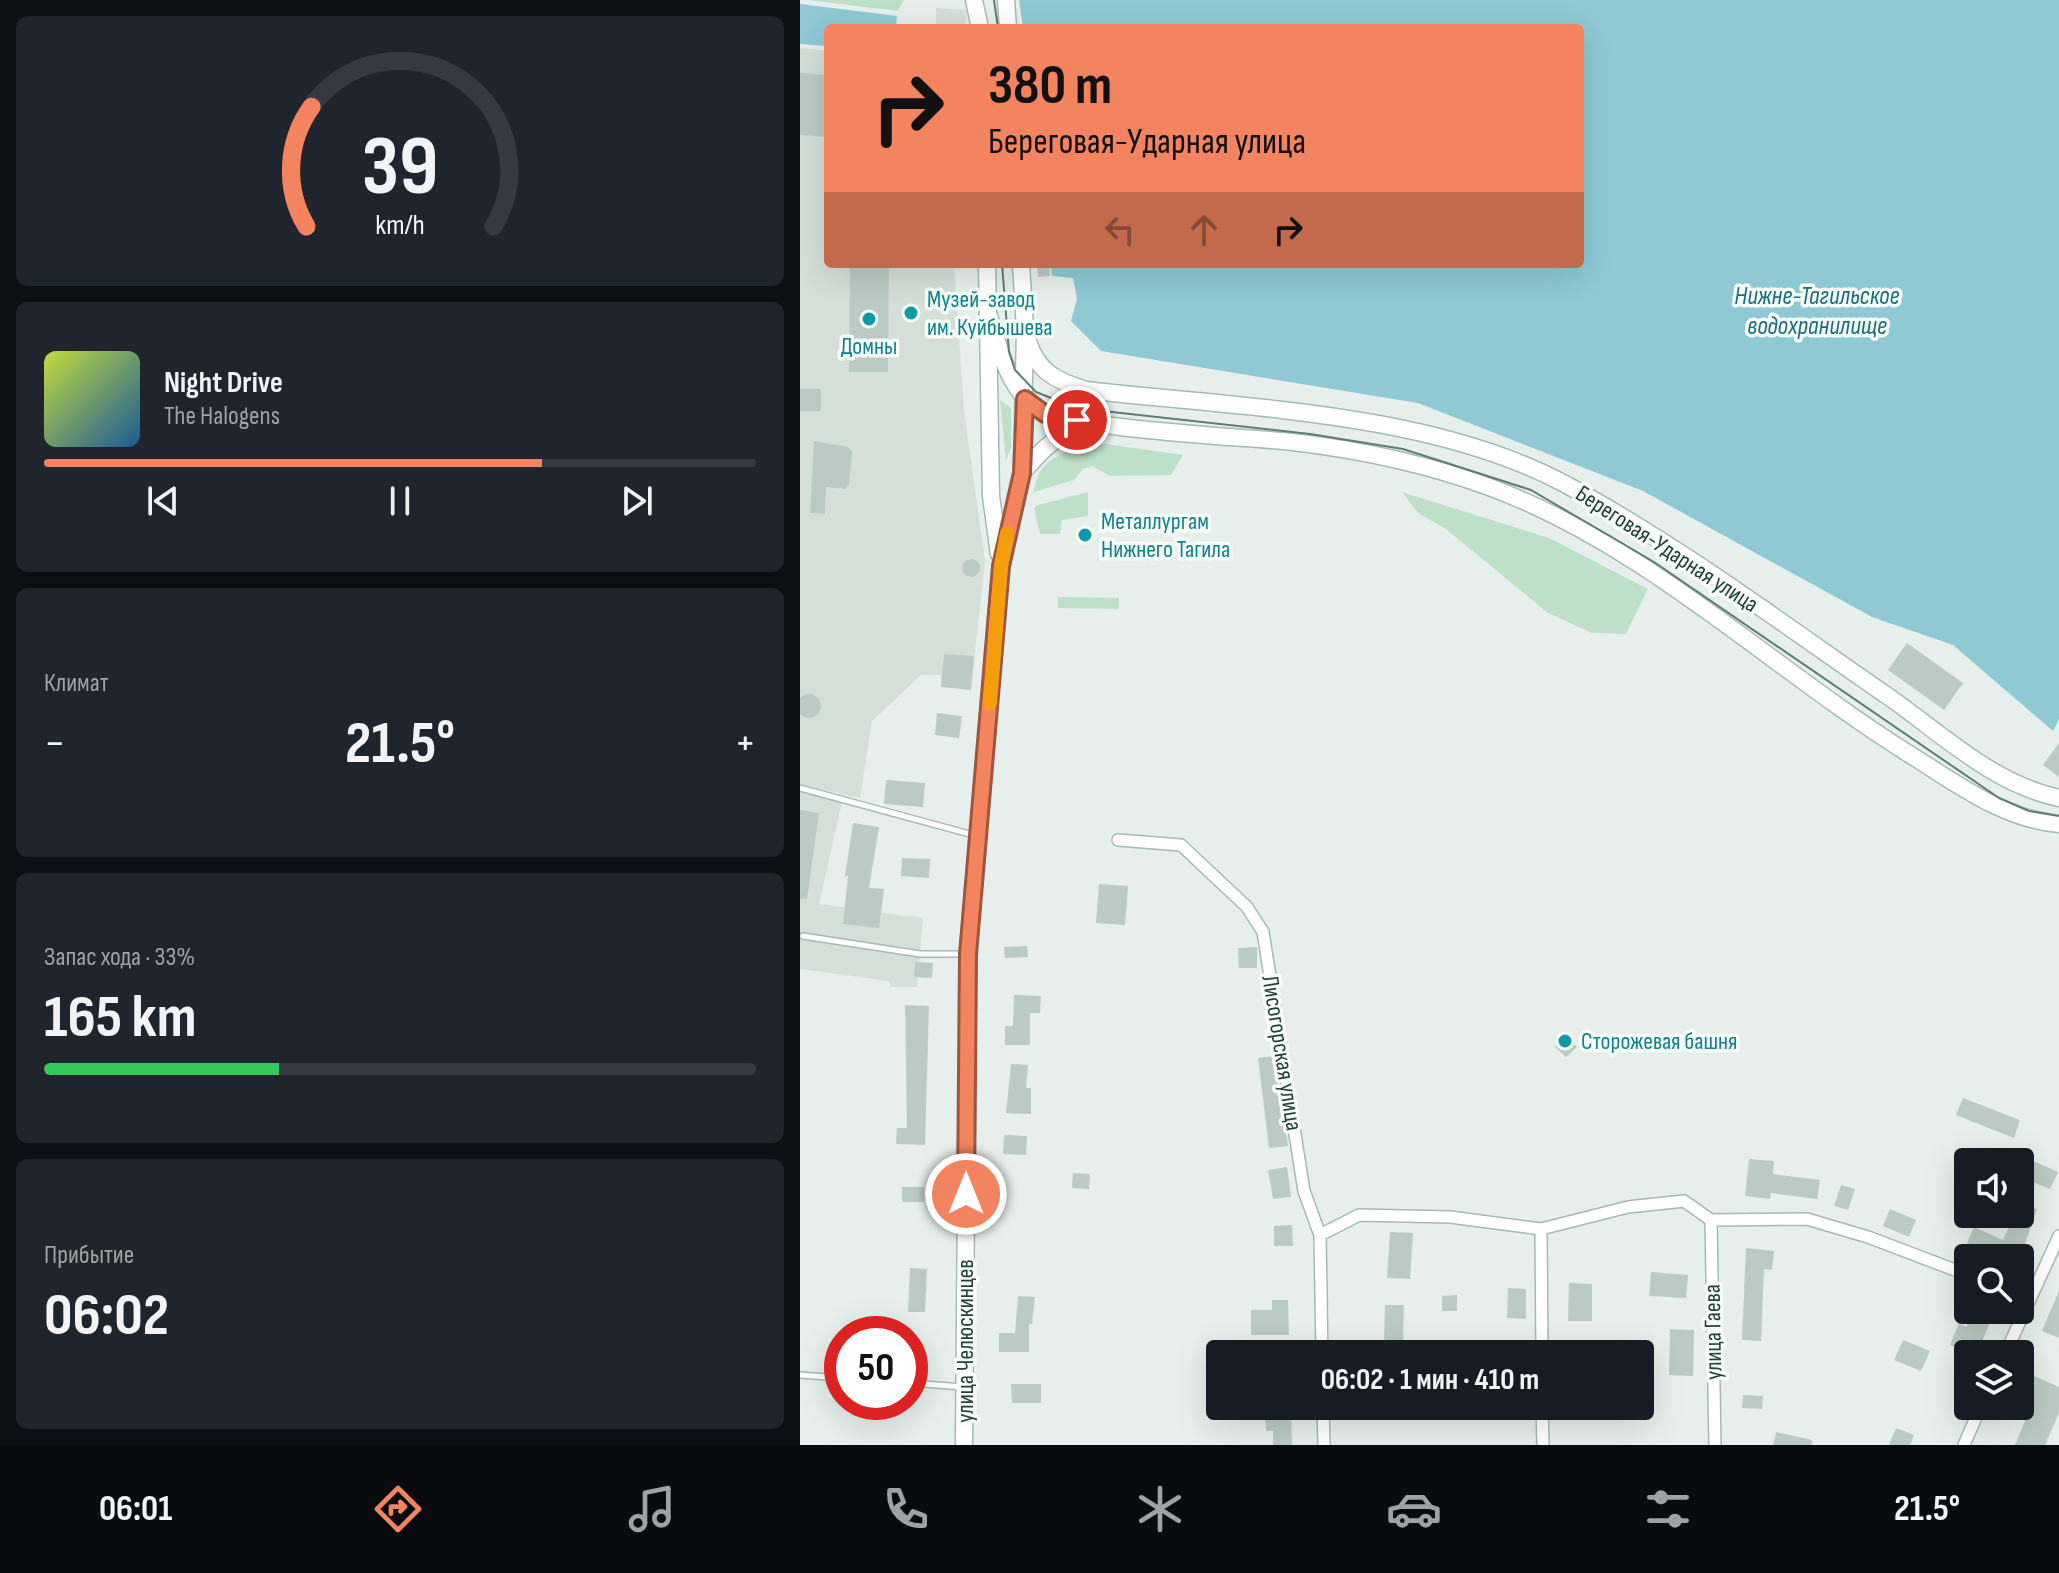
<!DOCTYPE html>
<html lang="ru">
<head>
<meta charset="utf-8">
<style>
  body { margin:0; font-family:"Sofia Sans Condensed",sans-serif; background:#20242c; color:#f1f3f6; height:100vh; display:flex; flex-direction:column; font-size:30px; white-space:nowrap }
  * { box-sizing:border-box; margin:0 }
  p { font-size:26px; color:#9ea1a6 }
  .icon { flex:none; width:44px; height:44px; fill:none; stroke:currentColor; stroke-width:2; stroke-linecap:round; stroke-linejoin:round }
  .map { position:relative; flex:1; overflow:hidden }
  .drawer { display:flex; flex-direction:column; gap:16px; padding:16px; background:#0d0f14; width:800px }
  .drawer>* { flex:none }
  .hud { position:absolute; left:24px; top:24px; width:760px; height:244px; border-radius:8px; box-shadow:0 8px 32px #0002; background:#f4845f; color:#111; overflow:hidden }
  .tools { position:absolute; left:1154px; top:1148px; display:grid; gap:16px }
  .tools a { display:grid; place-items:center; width:80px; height:80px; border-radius:8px; background:#171b24; box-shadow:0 8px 32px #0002; font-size:40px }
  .speed { position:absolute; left:24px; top:1316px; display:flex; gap:16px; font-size:40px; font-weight:700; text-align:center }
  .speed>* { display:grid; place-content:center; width:104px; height:104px; border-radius:50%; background:#171b24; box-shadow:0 8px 32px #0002; line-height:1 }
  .speed .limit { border:12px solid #d22; background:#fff; color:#111 }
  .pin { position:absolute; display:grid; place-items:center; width:68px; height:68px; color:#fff; margin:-34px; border:4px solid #fff; border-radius:50%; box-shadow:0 2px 8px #0007 }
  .me { position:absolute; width:88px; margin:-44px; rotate:0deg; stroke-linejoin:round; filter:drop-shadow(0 0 6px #0008) }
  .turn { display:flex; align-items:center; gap:28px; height:168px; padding:0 32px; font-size:36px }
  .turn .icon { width:104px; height:104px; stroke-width:2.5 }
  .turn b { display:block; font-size:56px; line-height:68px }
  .lanes { display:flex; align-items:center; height:76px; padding:0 32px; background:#0003; justify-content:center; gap:40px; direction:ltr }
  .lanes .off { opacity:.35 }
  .big { font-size:60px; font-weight:700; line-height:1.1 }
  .drawer .tile { flex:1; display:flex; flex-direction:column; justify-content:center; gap:12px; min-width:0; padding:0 28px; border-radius:12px; background:#20242c }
  .drawer .dial { align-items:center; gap:0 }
  .dial svg { height:208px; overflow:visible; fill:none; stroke:#363941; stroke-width:7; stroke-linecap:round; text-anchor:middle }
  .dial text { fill:#f1f3f6; stroke:none }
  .song { display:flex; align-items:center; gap:24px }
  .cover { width:96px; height:96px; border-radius:12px; background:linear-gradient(135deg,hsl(70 70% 55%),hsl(210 70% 35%)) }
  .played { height:8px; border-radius:4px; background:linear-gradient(90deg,#f4845f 70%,#363941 70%) }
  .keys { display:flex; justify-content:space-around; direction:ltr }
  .heat { display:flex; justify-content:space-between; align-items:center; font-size:44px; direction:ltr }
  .charge { height:12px; border-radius:6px; background:linear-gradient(90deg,#34c759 33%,#363941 0) }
  .trip { position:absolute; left:406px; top:1340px; width:448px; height:80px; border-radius:8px; background:#171b24; box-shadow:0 8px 32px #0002; font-weight:700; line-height:80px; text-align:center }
  .tabs { display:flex; height:128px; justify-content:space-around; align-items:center; background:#090b0e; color:#9ea1a6 }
  .tabs .icon { width:56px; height:56px }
  .tabs .current { color:#f4845f }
  .tabs b { font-size:36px; color:#f1f3f6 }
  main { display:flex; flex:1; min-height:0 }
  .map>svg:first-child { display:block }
  .built { fill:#d4dfda }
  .green { fill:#bfe0c8 }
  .water { fill:#8ec9d4 }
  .building { fill:#bbcac4 }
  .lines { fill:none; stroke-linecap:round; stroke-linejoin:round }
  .lane-casing { stroke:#a8b8b2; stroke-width:8 }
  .street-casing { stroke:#a8b8b2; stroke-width:14 }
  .secondary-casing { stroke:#a4bbb3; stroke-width:19 }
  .lane { stroke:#fff; stroke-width:5 }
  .street { stroke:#fff; stroke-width:11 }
  .secondary { stroke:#fff; stroke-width:16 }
  .tram { stroke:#5f7d75; stroke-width:2 }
  .route-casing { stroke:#9f563e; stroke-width:20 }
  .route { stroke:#f4845f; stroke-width:14 }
  .slow { stroke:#f59e0b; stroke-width:14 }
  .culture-dot { fill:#0f9aa8; stroke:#f7fbf9; stroke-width:3 }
  .labels { text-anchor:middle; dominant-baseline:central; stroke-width:7; stroke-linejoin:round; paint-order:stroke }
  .culture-label { font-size:24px; fill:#0d838f; stroke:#f7fbf9; text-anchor:start }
  .street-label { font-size:24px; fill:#24423a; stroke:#f7fbf9 }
  .water-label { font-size:26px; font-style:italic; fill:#1c6f80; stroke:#f7fbf9 }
</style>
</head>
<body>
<main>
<section class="drawer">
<div class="tile dial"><svg viewBox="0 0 100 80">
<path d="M14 69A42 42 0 1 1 86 69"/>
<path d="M14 69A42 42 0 0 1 16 23" stroke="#f4845f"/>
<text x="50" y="56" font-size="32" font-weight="700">39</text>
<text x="50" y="72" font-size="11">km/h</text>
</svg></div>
<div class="tile">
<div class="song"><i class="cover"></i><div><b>Night Drive</b><p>The Halogens</p></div></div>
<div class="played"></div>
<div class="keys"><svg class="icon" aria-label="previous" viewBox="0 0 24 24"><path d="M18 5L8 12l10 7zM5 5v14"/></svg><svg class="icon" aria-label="pause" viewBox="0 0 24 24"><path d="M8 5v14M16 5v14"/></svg><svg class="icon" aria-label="next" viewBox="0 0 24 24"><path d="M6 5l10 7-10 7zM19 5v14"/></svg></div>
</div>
<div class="tile"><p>Климат</p>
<div class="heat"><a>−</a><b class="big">21.5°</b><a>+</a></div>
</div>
<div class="tile"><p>Запас хода · 33%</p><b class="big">165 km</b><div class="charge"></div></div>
<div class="tile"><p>Прибытие</p><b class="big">06:02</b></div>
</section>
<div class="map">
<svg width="1259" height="1445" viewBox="0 0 1259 1445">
  <rect width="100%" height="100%" fill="#e6efeb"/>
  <path class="built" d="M136,8L166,10L165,28H136Z
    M0,48L28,51V264H154L164,410L185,561L171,689L141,687V675H121L72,721L60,798L0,785Z
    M0,793L42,802L19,904L123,918L117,987H90L89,981L0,969Z"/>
  <path class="green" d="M7,0H104L98,11Z
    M200,400L211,408V447L206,461Z
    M305,444L383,455L371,475L310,476L292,466L283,469L274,480L234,492C237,454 274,448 305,444Z
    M288,492V516L262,520L260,534H240L234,508L238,505Z
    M602,492L749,538L848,589L826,634L792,633L748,613L646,529L618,513Z
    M258,597L319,598V609L258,608Z"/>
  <path class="water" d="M219,0H1259V719L1253,731L1153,645L1072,617L843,491L618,403L301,351L271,321L277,299L273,278L252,276L251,264H780V28H223Z
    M0,4L97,16L96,28H28V46L0,44Z"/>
  <path class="building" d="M0,73L28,75V137L0,135Z
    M237,264H249L250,276L238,277Z
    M50,265L89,266L88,372H49Z
    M0,389H21V411H0Z
    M14,441L48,447L52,452L49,485L45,489L26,487L25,514L10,513Z
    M162 568a9 9 0 1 1 18 0a9 9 0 1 1-18 0Z
    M1107,643L1163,683L1144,710L1088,670Z
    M144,654L174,656L171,690L141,687Z
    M-3 706a12 12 0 1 1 24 0a12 12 0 1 1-24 0Z
    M137,713L162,716L159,738L135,735Z
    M1259,743V777L1243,765Z
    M86,780L125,783L123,807L84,804Z
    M0,810L19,813L7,899H0Z
    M53,823L79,827L69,888L84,889L79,928L43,924L48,876H45Z
    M102,858L130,859L129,878L101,876Z
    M299,884L328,886L325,925L296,923Z
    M227,946L228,957L205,958L204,947Z
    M457,947V968H439L438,948Z
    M115,962L133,963L132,978L114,977Z
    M214,995L241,996L240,1013H230V1045H205V1026H213Z
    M105,1005L129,1006L125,1145L96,1144L97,1128H107Z
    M765,1036L777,1047L766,1057L755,1047Z
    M474,1056L488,1146L469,1148L458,1058Z
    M211,1064L228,1065L226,1088H231V1114L206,1113Z
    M1163,1098L1220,1120L1214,1138L1156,1115Z
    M204,1135L227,1136L226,1155L203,1154Z
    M949,1159L974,1161L973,1174L1020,1180L1017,1199L971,1193L970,1199L945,1196Z
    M1231,1160L1258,1172L1250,1189L1224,1178Z
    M487,1167L491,1197L473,1199L468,1170Z
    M273,1173L290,1174L289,1189L272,1188Z
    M1041,1185L1055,1189L1048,1210L1034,1206Z
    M102,1187H124V1202H102Z
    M1220,1201L1237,1209L1220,1258H1201L1167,1243L1174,1227L1203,1240L1215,1214H1220Z
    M1090,1209L1116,1220L1109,1237L1083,1226Z
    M492,1225L493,1246H474V1226Z
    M590,1232L613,1233L610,1279L587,1278Z
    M946,1248L974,1251L972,1270L964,1269L961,1341L942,1340Z
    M110,1268L127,1269L125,1312H108Z
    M851,1272L888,1275L886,1298L849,1296Z
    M769,1283L792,1284V1321H768Z
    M708,1288L726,1289V1319L707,1318Z
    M1259,1291V1338L1242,1331Z
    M657,1295V1311H642V1296Z
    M218,1296L235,1297L232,1324H229V1352H199V1333H215Z
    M472,1300H488L489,1335H451V1310H472Z
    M585,1305H604L603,1345H584Z
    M1174,1310H1195L1177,1354H1170L1150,1345L1159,1323L1166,1327Z
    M870,1329L894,1330L893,1376L869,1375Z
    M1103,1340L1130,1351L1121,1371L1094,1360Z
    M110,1351L127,1352L126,1372H110Z
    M1225,1372L1259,1387V1413L1245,1445H1215L1230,1409L1220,1404V1384Z
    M211,1384H241V1403H212Z
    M943,1395L963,1396L962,1409L942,1408Z
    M491,1412L492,1445H473V1431H466L465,1413Z
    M1096,1428L1114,1435L1110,1445H1089Z
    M976,1432L1012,1440V1445H973Z"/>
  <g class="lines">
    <defs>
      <path id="lane" d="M0,788L177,836
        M3,936L120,954H167
        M0,1375L42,1378
        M110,1383L163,1387"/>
      <path id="street" d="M318,840L381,845L447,907L463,932L504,1191L520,1235L522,1354
        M911,1220L915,1445
        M741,1229L742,1354
        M520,1235L559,1215L650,1217L741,1229L828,1207L884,1201L911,1220L1007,1219L1068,1237L1168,1275
        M1205,1354L1259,1236
        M523,1406L524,1445
        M742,1406L743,1445
        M1164,1445L1181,1406"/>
      <path id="secondary" d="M174,0L180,28
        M206,0L208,28
        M187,264L191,496L199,554
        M189,316C199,347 208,388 236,408C266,429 446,437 493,442C561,450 628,464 692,488C847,546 970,667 1109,754C1156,783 1202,819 1259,824
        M228,341C237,372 257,381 286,390C439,408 628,411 765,484C878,545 983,624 1089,697C1142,734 1193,784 1259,798
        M222,473C251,440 252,439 294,425
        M164,1445L168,954L201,566L222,473L225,328L221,264"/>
    </defs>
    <use href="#lane" class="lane-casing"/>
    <use href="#street" class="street-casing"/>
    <use href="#secondary" class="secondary-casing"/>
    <use href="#lane" class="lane"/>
    <use href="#street" class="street"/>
    <use href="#secondary" class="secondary"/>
    <path class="tram" d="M194,0L198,28
      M202,264L209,352L215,370L236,392L276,408L510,434L603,449L731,490L854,562L1199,798L1229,811L1259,816"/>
  </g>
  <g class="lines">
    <defs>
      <path id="route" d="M166,1194L168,954L201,566L222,473L225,399L245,414L277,420"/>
    </defs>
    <use href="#route" class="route-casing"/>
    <use href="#route" class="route"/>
    <path class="slow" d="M190,703L201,566L207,533"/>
  </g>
  <g class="culture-dot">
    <circle cx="111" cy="313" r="8"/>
    <circle cx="69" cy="319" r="8"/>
    <circle cx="285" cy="535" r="8"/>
    <circle cx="765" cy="1041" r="8"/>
  </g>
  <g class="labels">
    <g class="culture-label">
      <text x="127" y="299">Музей-завод<tspan x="127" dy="28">им. Куйбышева</tspan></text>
      <text x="69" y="346" text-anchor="middle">Домны</text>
      <text x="301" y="521">Металлургам<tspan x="301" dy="28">Нижнего Тагила</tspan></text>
      <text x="781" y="1041">Сторожевая башня</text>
    </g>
    <g class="street-label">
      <text transform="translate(867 549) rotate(33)">Береговая-Ударная улица</text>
      <text transform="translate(482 1053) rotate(81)">Лисогорская улица</text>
      <text transform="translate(913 1332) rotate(-91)">улица Гаева</text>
      <text transform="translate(165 1341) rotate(-90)">улица Челюскинцев</text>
    </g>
    <g class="water-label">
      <text x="1017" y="296">Нижне-Тагильское<tspan x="1017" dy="30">водохранилище</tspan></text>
    </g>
  </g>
</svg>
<div class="tools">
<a><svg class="icon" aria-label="sound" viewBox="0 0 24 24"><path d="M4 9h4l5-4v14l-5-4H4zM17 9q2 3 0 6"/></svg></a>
<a><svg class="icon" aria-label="search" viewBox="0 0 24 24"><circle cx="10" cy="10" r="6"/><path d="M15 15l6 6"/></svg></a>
<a><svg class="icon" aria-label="layers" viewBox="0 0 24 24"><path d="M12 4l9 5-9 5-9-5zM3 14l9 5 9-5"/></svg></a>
</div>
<div class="speed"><div class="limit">50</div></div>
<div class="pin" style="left:277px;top:420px;background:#d93025"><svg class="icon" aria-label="arrive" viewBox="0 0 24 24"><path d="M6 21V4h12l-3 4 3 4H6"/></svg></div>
<svg class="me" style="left:166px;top:1194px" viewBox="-20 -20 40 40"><circle r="17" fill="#f4845f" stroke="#fff" stroke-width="3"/><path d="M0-11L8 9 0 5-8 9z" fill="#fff"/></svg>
<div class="trip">06:02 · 1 мин · 410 m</div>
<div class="hud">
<div class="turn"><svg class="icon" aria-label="right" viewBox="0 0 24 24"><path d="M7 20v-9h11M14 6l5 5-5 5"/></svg><div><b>380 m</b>Береговая-Ударная улица</div></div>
<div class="lanes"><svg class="icon off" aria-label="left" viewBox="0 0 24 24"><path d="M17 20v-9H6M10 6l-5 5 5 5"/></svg><svg class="icon off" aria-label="ahead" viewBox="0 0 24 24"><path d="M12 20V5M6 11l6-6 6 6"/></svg><svg class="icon" aria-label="right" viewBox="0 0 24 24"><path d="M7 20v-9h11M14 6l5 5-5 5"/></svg></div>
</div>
</div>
</main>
<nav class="tabs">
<b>06:01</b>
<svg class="icon current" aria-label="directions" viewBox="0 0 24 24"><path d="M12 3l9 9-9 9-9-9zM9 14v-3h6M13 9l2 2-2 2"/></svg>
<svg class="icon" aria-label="music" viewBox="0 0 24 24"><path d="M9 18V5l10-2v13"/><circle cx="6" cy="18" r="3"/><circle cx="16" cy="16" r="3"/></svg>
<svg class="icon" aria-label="phone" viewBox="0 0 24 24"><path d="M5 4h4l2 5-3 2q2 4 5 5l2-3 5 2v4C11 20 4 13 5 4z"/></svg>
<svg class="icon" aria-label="climate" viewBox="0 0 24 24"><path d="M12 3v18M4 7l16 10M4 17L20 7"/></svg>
<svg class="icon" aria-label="car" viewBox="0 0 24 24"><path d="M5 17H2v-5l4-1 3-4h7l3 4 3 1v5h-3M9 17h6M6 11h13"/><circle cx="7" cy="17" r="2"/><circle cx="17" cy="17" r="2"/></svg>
<svg class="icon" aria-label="filters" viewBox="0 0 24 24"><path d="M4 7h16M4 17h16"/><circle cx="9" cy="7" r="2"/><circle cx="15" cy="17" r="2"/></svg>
<b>21.5°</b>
</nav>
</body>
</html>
